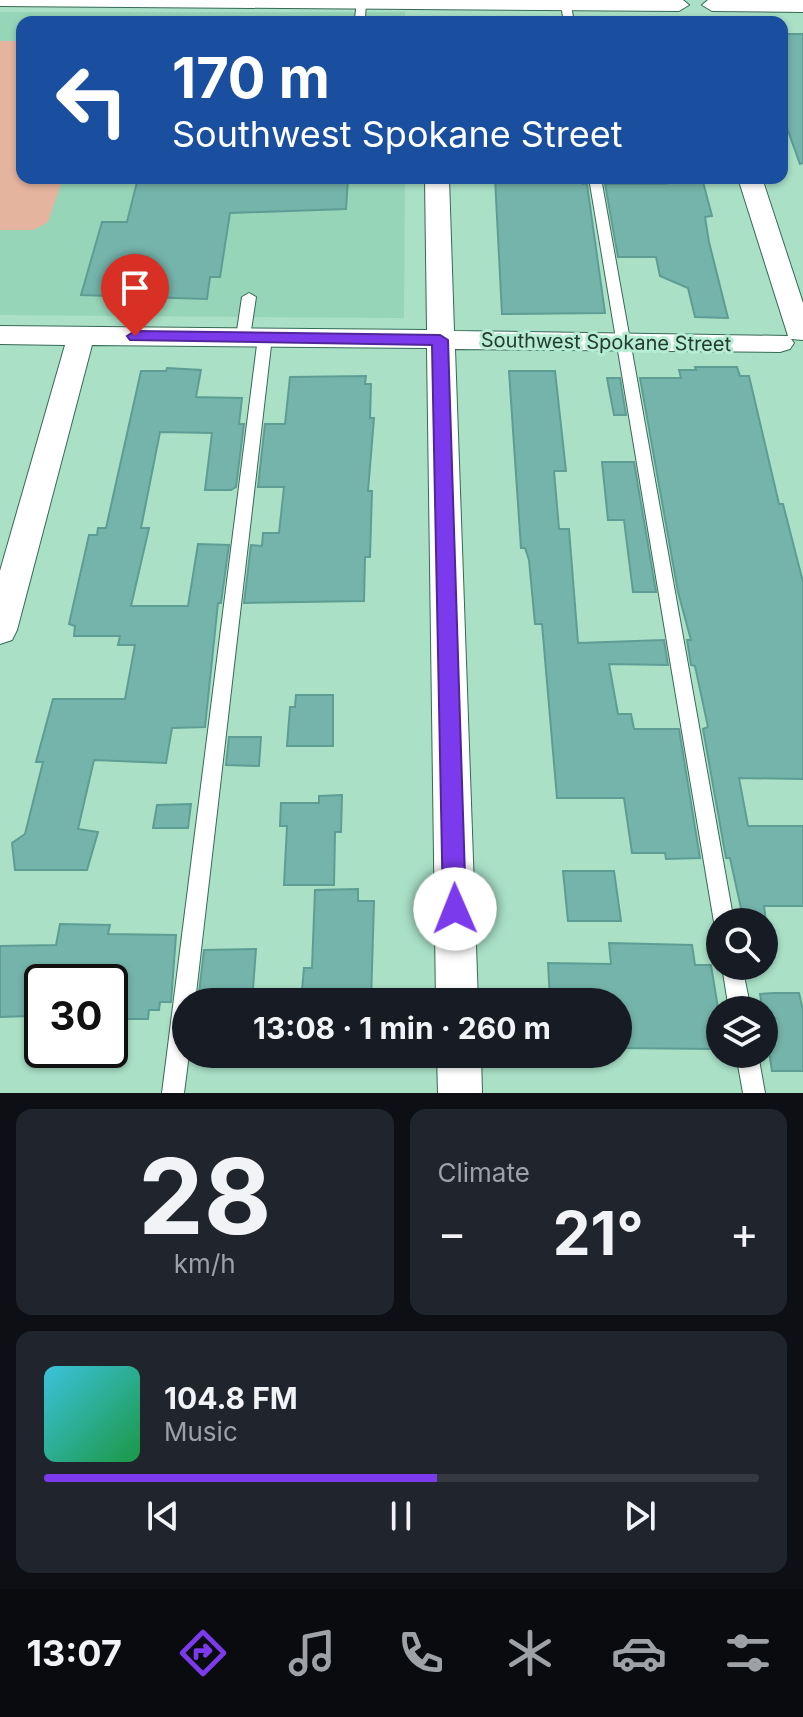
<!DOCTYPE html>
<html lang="en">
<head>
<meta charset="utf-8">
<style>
  body { margin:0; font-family:Inter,sans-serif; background:#20242c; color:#f1f3f6; height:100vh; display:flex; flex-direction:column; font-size:30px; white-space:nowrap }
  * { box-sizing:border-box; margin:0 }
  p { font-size:26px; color:#9ea1a6 }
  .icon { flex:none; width:44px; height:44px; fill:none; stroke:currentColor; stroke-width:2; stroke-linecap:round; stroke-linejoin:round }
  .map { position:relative; height:1093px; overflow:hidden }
  .panel { display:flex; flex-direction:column; gap:16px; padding:16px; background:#0d0f14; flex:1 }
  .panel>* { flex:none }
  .guide { position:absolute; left:16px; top:16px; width:772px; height:168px; border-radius:16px; box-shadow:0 2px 6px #0004; background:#1a4fa0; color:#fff; overflow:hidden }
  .tools { position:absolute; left:706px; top:908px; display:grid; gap:16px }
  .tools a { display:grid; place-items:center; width:72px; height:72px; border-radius:50%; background:#171b24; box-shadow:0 2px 6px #0004; font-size:40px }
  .speed { position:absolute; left:24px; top:964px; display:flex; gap:16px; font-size:40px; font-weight:700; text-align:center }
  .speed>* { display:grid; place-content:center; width:104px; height:104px; border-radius:50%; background:#171b24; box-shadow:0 2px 6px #0004; line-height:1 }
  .speed .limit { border:4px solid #111; border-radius:12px; background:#fff; color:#111 }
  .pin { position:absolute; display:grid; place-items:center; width:68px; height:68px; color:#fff; margin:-82px -34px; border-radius:50% 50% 50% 0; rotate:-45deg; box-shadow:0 0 8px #0007 }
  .pin .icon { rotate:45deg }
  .me { position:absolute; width:88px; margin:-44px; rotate:359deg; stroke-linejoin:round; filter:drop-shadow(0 0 6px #0008) }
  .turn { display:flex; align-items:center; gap:28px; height:168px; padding:0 24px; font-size:36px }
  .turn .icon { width:104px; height:104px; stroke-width:2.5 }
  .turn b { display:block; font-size:56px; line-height:68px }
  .big { font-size:60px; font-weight:700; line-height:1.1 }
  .panel .tile { flex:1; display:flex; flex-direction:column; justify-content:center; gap:12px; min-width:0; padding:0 28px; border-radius:16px; background:#20242c }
  .panel .dial { align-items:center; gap:0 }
  .dial b { font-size:104px; line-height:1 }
  .song { display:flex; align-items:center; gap:24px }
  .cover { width:96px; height:96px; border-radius:12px; background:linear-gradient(135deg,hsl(190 70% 55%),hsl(140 70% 35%)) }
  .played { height:8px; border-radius:4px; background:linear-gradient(90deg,#7c3aed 55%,#363941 55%) }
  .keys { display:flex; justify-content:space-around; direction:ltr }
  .heat { display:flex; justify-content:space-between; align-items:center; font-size:44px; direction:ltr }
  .panel .tiles { flex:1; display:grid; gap:16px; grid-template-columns:1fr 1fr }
  .tile:last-child { grid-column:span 2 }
  .trip { position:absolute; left:172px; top:988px; width:460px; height:80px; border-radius:40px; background:#171b24; box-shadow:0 2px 6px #0004; font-weight:700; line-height:80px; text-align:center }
  .tabs { display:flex; height:128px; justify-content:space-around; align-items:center; background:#090b0e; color:#9ea1a6 }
  .tabs .icon { width:56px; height:56px }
  .tabs .current { color:#7c3aed }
  .tabs b { font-size:36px; color:#f1f3f6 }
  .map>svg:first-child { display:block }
  .built { fill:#96d5b8 }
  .green { fill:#e5b49f }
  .building { fill:#75b4ab; stroke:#5e9d94; stroke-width:2 }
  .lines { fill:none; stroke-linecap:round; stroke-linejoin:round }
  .lane-casing { stroke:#366a55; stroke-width:2 }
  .street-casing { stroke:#366a55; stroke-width:2 }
  .lane { fill:#fff; fill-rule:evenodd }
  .street { fill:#fff; fill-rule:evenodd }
  .route { fill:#7c3aed; stroke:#51269a; stroke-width:2 }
  .labels { text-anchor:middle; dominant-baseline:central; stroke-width:6; stroke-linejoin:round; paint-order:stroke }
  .street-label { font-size:20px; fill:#253b31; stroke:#b6edd3 }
</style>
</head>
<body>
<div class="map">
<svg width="803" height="1093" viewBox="0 0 803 1093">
  <rect width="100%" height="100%" fill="#a9e0c6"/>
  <path class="built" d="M0,12H405V22H22V178H405L404,318L0,315Z"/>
  <path class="green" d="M0,41H22V178H63L48,222L34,230H0Z"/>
  <path class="building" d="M782,34H803V163L800,164L782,114Z
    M138,178H348L346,209L230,213L220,277H210L207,299L81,295L102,222H127Z
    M495,178H582L583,184H587L605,313L502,314Z
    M668,178H702L712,216L705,217L709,242L728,318L695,317L688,288L660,276L656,257H618L605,184H664L669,183Z
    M695,367H737L740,376H749L779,504H783L803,582V779L739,778L748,826H803V906H764L766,922H744L730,858H726L703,729L708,727L695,666L691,665L687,640H691L678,592L640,378H681L679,370H696Z
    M167,368L201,370L196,397L242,398L239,424H244L236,487L231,490H205L212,433L160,432L141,528H149L131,606H188L198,544L229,545L221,603H218L205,727L172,728L166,763L94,760L78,829L98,832L87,870H15L12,843L25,834L43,762H36L53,699H125L135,645H118L120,636H74L75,626L69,624L89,535H97L98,528H106L141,371H166Z
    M509,371H555L566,471H554L559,529H569L578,643L664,640L668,665L609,664L618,714H631L634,729H679L700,858L666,859L665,853H632L624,798H557L542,624H535L529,560L525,548H521Z
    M366,376L365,384H371L370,418H374L368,491H372L370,557H365L364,601L244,603L251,545L262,546L263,533H279L284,487H258L265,424H285L290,377Z
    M607,378H620L626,415H614Z
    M602,462H634L656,592H633L624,520H608Z
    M296,695H333V746H287L290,707H295Z
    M229,737H261L259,766L226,765Z
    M342,795L341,832H335L334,885H284L287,826H280L281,803H319V796Z
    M191,804L188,828H153L157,805Z
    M563,871H614L621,921H568Z
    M358,889V901H374L371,1002H301L304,968H312L315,890Z
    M60,924L110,925L108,934L176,935L171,1002H160L159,1010H149L148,1019H116L118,1008H110V982H37L30,1016L0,1017V946L56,945Z
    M609,943L692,945L695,965H711L720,1020H711L715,1049L618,1048V1002L550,999L548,963L611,964Z
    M256,949L252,1002H198L204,950Z
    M774,993H799L803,1010V1071H772L760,994Z"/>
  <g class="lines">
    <defs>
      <path id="lane" d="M357,0L366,2L365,19L360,22L355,19Z
        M560,0H570L574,22H564Z
        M589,178H601L734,922H720V930L714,922Z
        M249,293L256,297L250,337L243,341L236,337L242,297Z
        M265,333L272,337L195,1002H186V1054H189L184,1093H162L258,337Z
        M722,966H742L751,1010H729Z
        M736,1054H758L765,1093H743Z"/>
      <path id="street" d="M0,0H683L689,5L679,11L0,6Z
        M803,0V12L712,11L702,5L708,0Z
        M425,178H449L454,331L788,336L738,178H762L803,303V340L791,339L794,343L790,349L780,352L455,349L478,1002H436L427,348L92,345L17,630L12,640L0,644V571L65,345L0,344V326L427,330Z
        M437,1054H481L482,1093H438Z"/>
    </defs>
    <use href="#lane" class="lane-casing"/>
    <use href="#street" class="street-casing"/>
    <use href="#lane" class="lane"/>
    <use href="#street" class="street"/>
  </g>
  <path class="route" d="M135,331L440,335L448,340L466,909L463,917L455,920L447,917L443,909L432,345L130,340L127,336Z"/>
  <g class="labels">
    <g class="street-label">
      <text transform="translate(606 342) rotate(1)">Southwest Spokane Street</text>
    </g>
  </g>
</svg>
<div class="tools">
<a><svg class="icon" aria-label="search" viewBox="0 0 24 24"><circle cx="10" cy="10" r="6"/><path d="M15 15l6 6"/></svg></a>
<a><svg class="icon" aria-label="layers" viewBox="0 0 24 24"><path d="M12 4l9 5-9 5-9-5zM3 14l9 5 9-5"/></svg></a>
</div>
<div class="speed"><div class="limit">30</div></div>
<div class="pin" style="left:135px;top:336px;background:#d93025"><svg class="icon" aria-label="arrive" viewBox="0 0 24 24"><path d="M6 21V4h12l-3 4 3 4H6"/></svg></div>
<svg class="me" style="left:455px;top:909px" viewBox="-20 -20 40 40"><circle r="19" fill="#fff"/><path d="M0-13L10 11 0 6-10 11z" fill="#7c3aed"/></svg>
<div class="trip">13:08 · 1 min · 260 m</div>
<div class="guide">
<div class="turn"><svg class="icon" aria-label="left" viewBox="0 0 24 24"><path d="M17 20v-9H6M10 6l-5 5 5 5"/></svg><div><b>170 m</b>Southwest Spokane Street</div></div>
</div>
</div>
<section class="panel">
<div class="tiles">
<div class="tile dial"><b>28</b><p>km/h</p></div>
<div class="tile"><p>Climate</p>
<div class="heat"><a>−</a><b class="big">21°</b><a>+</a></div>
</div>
<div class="tile">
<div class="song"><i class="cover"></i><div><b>104.8 FM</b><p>Music</p></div></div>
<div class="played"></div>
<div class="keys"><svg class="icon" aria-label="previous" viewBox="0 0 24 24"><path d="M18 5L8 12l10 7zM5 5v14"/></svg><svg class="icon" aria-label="pause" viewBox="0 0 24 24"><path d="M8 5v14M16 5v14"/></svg><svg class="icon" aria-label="next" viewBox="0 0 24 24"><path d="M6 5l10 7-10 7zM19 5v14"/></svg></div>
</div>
</div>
</section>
<nav class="tabs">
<b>13:07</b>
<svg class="icon current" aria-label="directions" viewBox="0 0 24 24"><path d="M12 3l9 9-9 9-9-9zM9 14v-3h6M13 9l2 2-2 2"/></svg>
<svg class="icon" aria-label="music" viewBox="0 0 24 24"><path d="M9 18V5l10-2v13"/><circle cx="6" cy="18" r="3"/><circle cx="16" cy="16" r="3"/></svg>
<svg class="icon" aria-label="phone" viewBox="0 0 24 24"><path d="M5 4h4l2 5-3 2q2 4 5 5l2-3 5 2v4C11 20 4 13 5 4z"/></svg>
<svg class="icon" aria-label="climate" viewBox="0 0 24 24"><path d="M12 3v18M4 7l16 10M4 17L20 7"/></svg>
<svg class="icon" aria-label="car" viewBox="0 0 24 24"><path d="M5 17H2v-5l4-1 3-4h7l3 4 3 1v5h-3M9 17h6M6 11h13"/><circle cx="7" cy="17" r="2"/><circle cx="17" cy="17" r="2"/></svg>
<svg class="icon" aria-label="filters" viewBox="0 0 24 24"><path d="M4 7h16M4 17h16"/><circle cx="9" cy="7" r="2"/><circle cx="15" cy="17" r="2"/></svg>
</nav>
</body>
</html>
